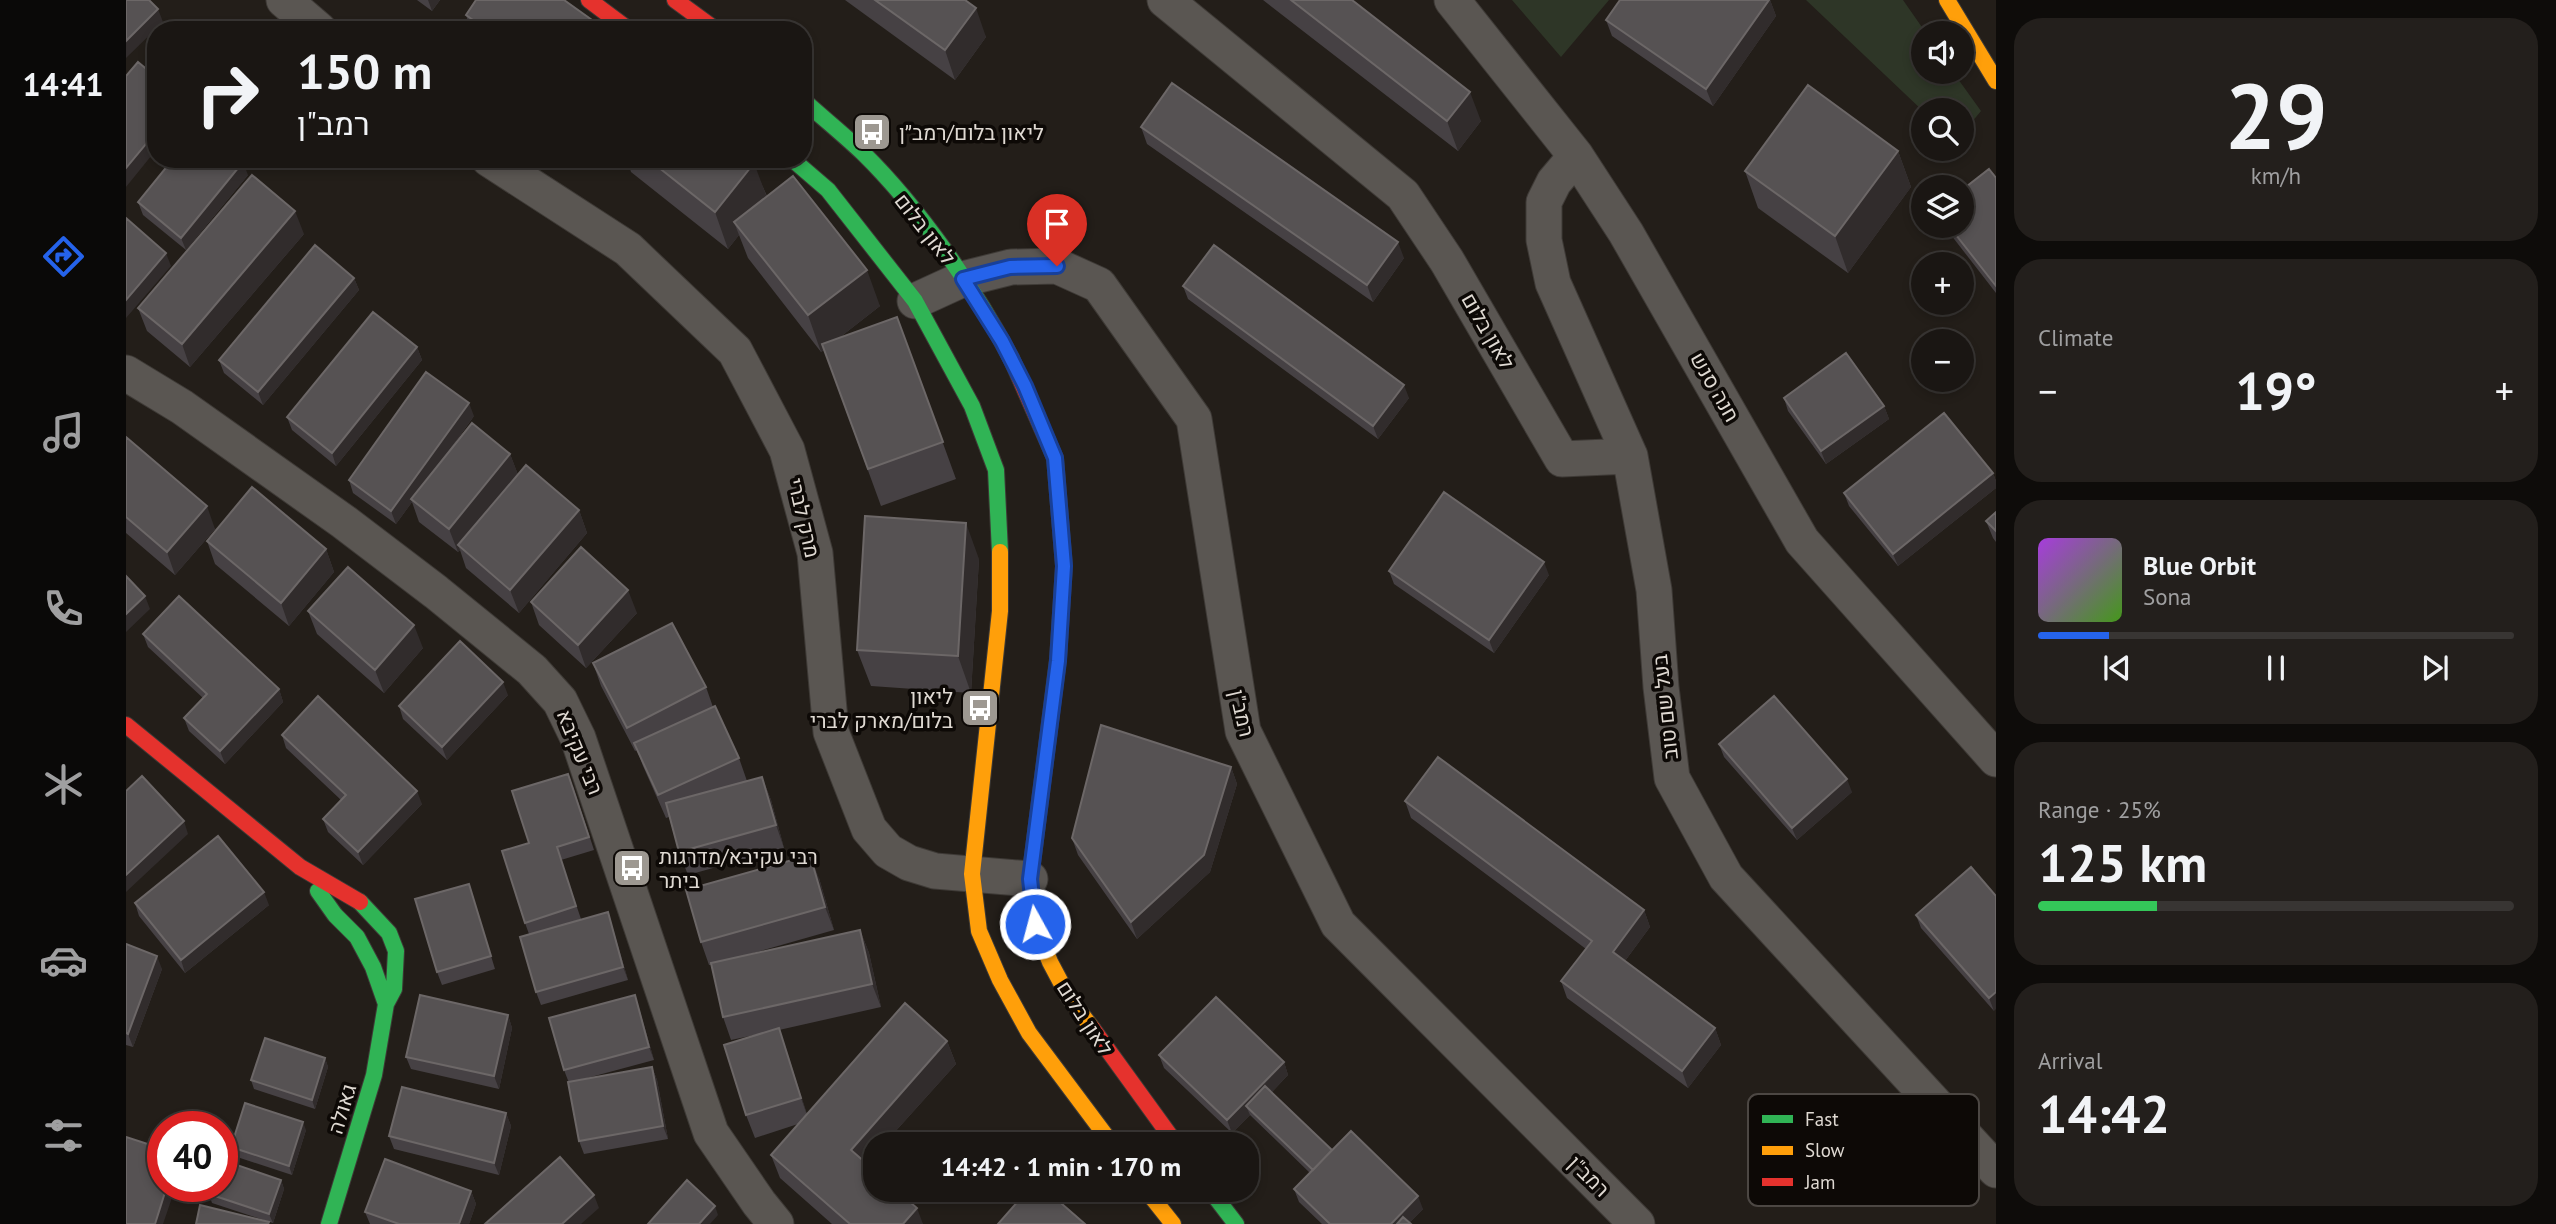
<!DOCTYPE html>
<html lang="en">
<head>
<meta charset="utf-8">
<style>
  body { margin:0; font-family:"PT Sans",Heebo,sans-serif; background:#231f1c; color:#f1f3f6; height:100vh; display:flex; flex-direction:column; font-size:26px; white-space:nowrap }
  * { box-sizing:border-box; margin:0 }
  p { font-size:23px; color:#9f9fa0 }
  .icon { flex:none; width:38px; height:38px; fill:none; stroke:currentColor; stroke-width:2; stroke-linecap:round; stroke-linejoin:round }
  .map { position:relative; flex:1; overflow:hidden }
  .drawer { display:flex; flex-direction:column; gap:18px; padding:18px; background:#0e0c0a; width:560px }
  .drawer>* { flex:none }
  .guide { position:absolute; left:21px; top:21px; width:665px; height:147px; border-radius:28px; box-shadow:0 4px 10px #0003,0 0 0 2px #383533; background:#1a1613; color:#f1f3f6; overflow:hidden }
  .fabs { position:absolute; left:1785px; top:21px; display:grid; gap:14px }
  .fabs a { display:grid; place-items:center; width:63px; height:63px; border-radius:50%; background:#1a1613; box-shadow:0 4px 10px #0003,0 0 0 2px #383533; font-size:35px }
  .speed { position:absolute; left:21px; top:1111px; display:flex; gap:14px; font-size:35px; font-weight:700; text-align:center }
  .speed>* { display:grid; place-content:center; width:91px; height:91px; border-radius:50%; background:#1a1613; box-shadow:0 4px 10px #0003,0 0 0 2px #383533; line-height:1 }
  .speed .limit { border:10px solid #d22; background:#fff; color:#111 }
  .pin { position:absolute; display:grid; place-items:center; width:60px; height:60px; color:#fff; margin:-72px -30px; border-radius:50% 50% 50% 0; rotate:-45deg; box-shadow:0 0 7px #0007 }
  .pin .icon { rotate:45deg }
  .me { position:absolute; width:77px; margin:-38px; rotate:353deg; stroke-linejoin:round; filter:drop-shadow(0 0 5px #0008) }
  .turn { display:flex; align-items:center; gap:24px; height:147px; padding:0 35px; font-size:32px }
  .turn .icon { width:91px; height:91px; stroke-width:2.5 }
  .turn b { display:block; font-size:49px; line-height:60px }
  .big { font-size:52px; font-weight:700; line-height:1.1 }
  .drawer .card { flex:1; display:flex; flex-direction:column; justify-content:center; gap:10px; min-width:0; padding:0 24px; border-radius:28px; background:#231f1c }
  .drawer .dial { align-items:center; gap:0 }
  .dial b { font-size:91px; line-height:1 }
  .song { display:flex; align-items:center; gap:21px }
  .cover { width:84px; height:84px; border-radius:10px; background:linear-gradient(135deg,hsl(280 70% 55%),hsl(100 70% 35%)) }
  .played { height:7px; border-radius:4px; background:linear-gradient(90deg,#2563eb 15%,#383533 15%) }
  .keys { display:flex; justify-content:space-around; direction:ltr }
  .heat { display:flex; justify-content:space-between; align-items:center; font-size:38px; direction:ltr }
  .charge { height:10px; border-radius:5px; background:linear-gradient(90deg,#34c759 25%,#383533 0) }
  .trip { position:absolute; left:737px; top:1132px; width:396px; height:70px; border-radius:28px; background:#1a1613; box-shadow:0 4px 10px #0003,0 0 0 2px #383533; font-weight:700; line-height:70px; text-align:center }
  main { display:flex; flex:1; min-height:0 }
  .tab-bar { display:flex; flex-direction:column; width:126px; justify-content:space-around; align-items:center; background:#0a0908; color:#9f9fa0 }
  .tab-bar .icon { width:49px; height:49px }
  .tab-bar .current { color:#2563eb }
  .tab-bar b { font-size:32px; color:#f1f3f6 }
  .map>svg:first-child { display:block }
  .green { fill:#2e3627 }
  .lines { fill:none; stroke-linecap:round; stroke-linejoin:round }
  .street-casing { stroke:#3e3a36; stroke-width:37 }
  .fast-casing { stroke:#3e3a36; stroke-width:18 }
  .slow-casing { stroke:#3e3a36; stroke-width:18 }
  .jam-casing { stroke:#3e3a36; stroke-width:18 }
  .street { stroke:#5a5652; stroke-width:35 }
  .fast { stroke:#30b455; stroke-width:16 }
  .slow { stroke:#ff9f0a; stroke-width:16 }
  .jam { stroke:#e5322d; stroke-width:16 }
  .wall { fill:#464144 }
  .shaded-wall { fill:#312c2c }
  .building { fill:#565253; stroke:#6c6767; stroke-width:2 }
  .route-casing { stroke:#184099; stroke-width:18 }
  .route { stroke:#2563eb; stroke-width:12 }
  .labels { text-anchor:middle; dominant-baseline:central; stroke-width:7; stroke-linejoin:round; paint-order:stroke }
  .poi-label { font-size:21px; fill:#dfd9d2; stroke:#0d0906; text-anchor:start }
  .street-label { font-size:21px; fill:#dfd9d2; stroke:#0d0906 }
  .key { fill:#0d0906; stroke:#4c4743; stroke-width:2 }
  .key-label { font-size:19px; fill:#dfd9d2 }
</style>
</head>
<body>
<main>
<nav class="tab-bar">
<b>14:41</b>
<svg class="icon current" aria-label="directions" viewBox="0 0 24 24"><path d="M12 3l9 9-9 9-9-9zM9 14v-3h6M13 9l2 2-2 2"/></svg>
<svg class="icon" aria-label="music" viewBox="0 0 24 24"><path d="M9 18V5l10-2v13"/><circle cx="6" cy="18" r="3"/><circle cx="16" cy="16" r="3"/></svg>
<svg class="icon" aria-label="phone" viewBox="0 0 24 24"><path d="M5 4h4l2 5-3 2q2 4 5 5l2-3 5 2v4C11 20 4 13 5 4z"/></svg>
<svg class="icon" aria-label="climate" viewBox="0 0 24 24"><path d="M12 3v18M4 7l16 10M4 17L20 7"/></svg>
<svg class="icon" aria-label="car" viewBox="0 0 24 24"><path d="M5 17H2v-5l4-1 3-4h7l3 4 3 1v5h-3M9 17h6M6 11h13"/><circle cx="7" cy="17" r="2"/><circle cx="17" cy="17" r="2"/></svg>
<svg class="icon" aria-label="filters" viewBox="0 0 24 24"><path d="M4 7h16M4 17h16"/><circle cx="9" cy="7" r="2"/><circle cx="15" cy="17" r="2"/></svg>
</nav>
<div class="map">
<svg width="1870" height="1224" viewBox="0 0 1870 1224">
  <rect width="100%" height="100%" fill="#231e19"/>
  <path class="green" d="M1386,0H1483L1435,57Z
    M1680,0H1777L1800,33H1797V72H1827L1855,111L1836,134V110L1797,111Z"/>
  <g class="lines">
    <defs>
      <path id="street" d="M158,0L193,30
        M1039,0L1277,195L1321,261L1436,459L1504,456
        M1326,0L1450,156L1500,233L1676,541L1870,759
        M1450,156L1428,182L1418,202V240L1427,283L1504,456L1528,590L1535,687L1546,778L1600,877L1870,1170
        M363,159L502,249L609,351L661,450L689,553L705,732L743,829L762,851L783,863L809,871L904,879
        M789,301L837,279L885,267L931,266L973,285L1068,419L1117,731L1212,924L1511,1224
        M0,373L56,407L218,522L310,592L406,670L434,701L452,738L585,1133L633,1203L650,1224"/>
      <path id="fast" d="M677,100C697,118 718,135 737,153C793,208 849,289 885,358
        M666,159L702,190L789,301L846,406L870,470L874,552
        M192,891L209,915L231,937L247,967L260,1004
        M1084,1190L1110,1224
        M203,1224L248,1075L260,1004L268,989L270,951L263,933L234,902"/>
      <path id="slow" d="M1821,0L1870,81
        M874,552V611L846,874L853,931L874,980L903,1033L986,1144
        M932,659L904,879L909,924L924,962L942,996L966,1028
        M1020,1190L1047,1224"/>
      <path id="jam" d="M463,0L503,30
        M549,0L590,30
        M885,358L929,458L938,566L932,659
        M0,725L174,867L234,902
        M966,1028L1050,1144"/>
    </defs>
    <use href="#street" class="street-casing"/>
    <use href="#fast" class="fast-casing"/>
    <use href="#slow" class="slow-casing"/>
    <use href="#jam" class="jam-casing"/>
    <use href="#street" class="street"/>
    <use href="#fast" class="fast"/>
    <use href="#slow" class="slow"/>
    <use href="#jam" class="jam"/>
  </g>
  <path class="wall" d="M291,0H314L306,11Z
    M719,0H839L860,37L829,80Z
    M1137,0H1226L1355,121L1332,151Z
    M1644,0L1650,16L1587,106L1486,36L1480,20Z
    M340,15L361,30H345Z
    M1015,127L1278,258L1247,302L1021,144Z
    M1772,151L1785,187L1722,273L1632,208L1619,171Z
    M501,159H624L641,196L754,306L713,338L771,317L830,479L755,506L698,350L695,352L622,258L613,235L602,249L505,172Z
    M122,175L60,250L17,215L12,202Z
    M1870,178V293L1818,226H1836Z
    M178,234L64,367L21,331L12,308Z
    M228,278L233,290L137,405L98,373L93,360Z
    M1057,286L1283,398L1252,439L1062,299Z
    M291,347L296,360L210,466L166,430L161,417Z
    M1658,398L1758,406L1763,419L1700,464L1662,411Z
    M348,416L313,465L384,454L392,475L453,510L461,533L393,613L340,568L334,550L332,552L293,522L286,502L270,524L227,493L223,480Z
    M0,437L89,529L49,575L0,533Z
    M1867,473L1870,481V488L1772,566L1723,506L1718,493Z
    M1860,521L1870,531V542L1867,538Z
    M81,541L200,549L208,572L163,626L89,564Z
    M853,559L845,693L745,686L731,650Z
    M1263,571L1423,575L1368,653L1268,584Z
    M405,602L511,613L460,668L413,625Z
    M182,611L297,648L258,693L191,634Z
    M17,634L153,689L157,702L99,764L63,731L58,718L77,698L22,647Z
    M467,663L580,687L587,707L613,758L621,781L636,777L645,800L658,848L562,875L553,852L543,817L540,818L517,766L511,750L509,751L475,686Z
    M382,695L321,760L277,719L273,706Z
    M156,735L296,804L237,865L202,832L197,819L215,800L160,748Z
    M1593,744L1726,792L1671,840L1598,757Z
    M1105,767L1111,784L1084,872L1011,939L952,855L946,838Z
    M447,786L468,850L435,860L455,919L437,925L482,912L502,980L415,1005L410,992L403,934L399,923L403,843Z
    M1279,801L1518,910L1524,927L1499,961L1589,1028L1595,1045L1562,1088L1441,998L1435,981L1460,949L1285,818Z
    M1845,867L1868,1011L1795,928L1790,915Z
    M693,878L708,930L613,957L734,930L743,953L755,1007L653,1030L681,1114L821,1041L830,1064L758,1144H749V1155L741,1164L797,1224H706L654,1178L645,1155L672,1124L629,1138L620,1115L638,1033L605,1040L597,1017L585,965H583L575,942Z
    M343,884L369,969L316,985L311,972Z
    M9,903L143,905L59,973L13,916Z
    M0,944L36,969L7,1047L0,1045Z
    M513,1008L528,1060L450,1081L526,1067L531,1080L542,1139L458,1154L453,1141L443,1083L438,1070Z
    M382,1015L386,1028L373,1089L285,1069L280,1057Z
    M1033,1055L1158,1062L1162,1075L1146,1092L1206,1150L1297,1209L1283,1223L1285,1224H1196L1173,1202L1168,1189L1184,1173L1124,1115L1106,1133L1038,1068Z
    M199,1058L202,1067L189,1109L128,1089L125,1080Z
    M380,1113L385,1126L373,1175L268,1149L263,1136Z
    M180,1130L166,1175L108,1156L105,1147Z
    M155,1180L158,1189L147,1223L86,1203L83,1194Z
    M345,1191L350,1204L343,1224H244L239,1212Z"/>
  <path class="shaded-wall" d="M302,0H314L306,11Z
    M1644,0L1650,16L1587,106L1580,89Z
    M850,8L860,37L829,80L819,50Z
    M32,9L37,22L0,58V41Z
    M1344,92L1355,121L1332,151L1321,121Z
    M30,132V150L0,187V168Z
    M1772,151L1785,187L1722,273L1709,236Z
    M117,162L122,175L60,250L55,238Z
    M628,163L642,200L608,222L613,235L602,249L589,212Z
    M169,211L178,234L64,367L56,344Z
    M1272,242L1278,258L1247,302L1241,285Z
    M40,253L45,266L0,318V300Z
    M741,270L754,306L695,352L682,315Z
    M228,278L233,290L137,405L132,392Z
    M291,347L296,360L210,466L206,453Z
    M1278,385L1283,398L1252,439L1247,426Z
    M343,403L348,416L287,500L285,499L286,502L270,524L265,511Z
    M1758,406L1763,419L1700,464L1695,451Z
    M384,454L393,477L332,545L334,550L332,552L323,529Z
    M1867,473L1870,481V488L1772,566L1767,554Z
    M81,506L89,529L49,575L41,552Z
    M453,510L461,533L393,613L384,590Z
    M840,523L853,559L845,693L832,656Z
    M200,549L208,572L163,626L155,603Z
    M1418,562L1423,575L1368,653L1363,640Z
    M502,590L511,613L460,668L452,645Z
    M19,596L24,609L0,632V614Z
    M288,625L297,648L258,693L249,670Z
    M377,682L382,695L321,760L316,747Z
    M153,689L157,702L99,764L94,751Z
    M1105,767L1111,784L1084,872L1011,939L1005,922Z
    M636,777L645,800L658,848L650,825Z
    M1721,779L1726,792L1671,840L1666,828Z
    M291,791L296,804L237,865L232,852Z
    M58,821L62,834L0,892V875Z
    M684,855L693,878L708,930L699,907Z
    M138,892L143,905L59,973L55,960Z
    M1518,910L1524,927L1493,969L1487,952Z
    M482,912L486,925L502,980L497,967Z
    M734,930L743,953L755,1007L746,984Z
    M31,956L36,969L7,1047L2,1034Z
    M1870,992V1009L1868,1011L1863,998Z
    M509,995L513,1008L528,1060L523,1047Z
    M382,1015L386,1028L373,1089L368,1076Z
    M653,1028L661,1051L683,1121L675,1098Z
    M1589,1028L1595,1045L1562,1088L1556,1071Z
    M821,1041L830,1064L758,1144H749V1155L733,1173L725,1150Z
    M199,1058L202,1067L189,1109L186,1100Z
    M1158,1062L1162,1075L1127,1112L1120,1106L1124,1115L1106,1133L1101,1120Z
    M526,1067L531,1080L542,1139L537,1126Z
    M380,1113L385,1126L373,1175L368,1163Z
    M177,1122L180,1130L166,1175L163,1166Z
    M155,1180L158,1189L147,1223L143,1214Z
    M41,1186H50L37,1224H29Z
    M345,1191L350,1204L343,1224H333Z
    M468,1195L473,1208L455,1224H436Z
    M1292,1196L1297,1209L1282,1224H1265Z
    M589,1206L592,1215L584,1224H573Z
    M791,1208L797,1224H777Z"/>
  <path class="building" d="M0,0H23L32,9L0,41Z
    M350,0H438L480,30H361L340,15Z
    M749,0H839L850,8L819,50Z
    M1165,0H1226L1344,92L1321,121Z
    M1494,0H1643L1580,89L1480,20Z
    M12,62L30,77V132L0,168V76Z
    M1046,83L1272,242L1241,285L1015,127Z
    M1682,85L1772,151L1709,236L1619,171Z
    M47,159H114L117,162L55,238L12,202Z
    M522,159H624L628,163L589,212Z
    M1863,169L1870,178V286L1823,226H1836V190Z
    M126,175L169,211L56,344L12,308Z
    M667,176L741,270L682,315L608,222Z
    M0,218L40,253L0,300Z
    M189,245L228,278L132,392L93,360Z
    M1088,245L1278,385L1247,426L1057,286Z
    M247,312L291,347L206,453L161,417Z
    M771,317L817,442L742,469L696,344Z
    M1720,353L1758,406L1695,451L1658,398Z
    M300,372L343,403L265,511L223,480Z
    M1818,413L1867,473L1767,554L1718,493Z
    M346,423L384,454L323,529L285,499Z
    M0,437L81,506L41,552L0,517Z
    M400,465L453,510L384,590L332,545Z
    M126,487L200,549L155,603L81,541Z
    M1318,492L1418,562L1363,640L1263,571Z
    M1870,512V531L1860,521Z
    M739,516L840,523L832,656L731,650Z
    M455,547L502,590L452,645L405,602Z
    M222,567L288,625L249,670L182,611Z
    M0,576L19,596L0,614Z
    M53,596L153,689L94,751L58,718L81,694L17,634Z
    M546,623L580,687L501,728L467,663Z
    M334,641L377,682L316,747L273,706Z
    M192,696L291,791L232,852L197,819L220,795L156,735Z
    M1648,696L1721,779L1666,828L1593,744Z
    M589,706L613,758L532,795L508,743Z
    M975,725L1105,767L1078,855L1005,922L946,838Z
    M1312,757L1518,910L1487,952L1589,1028L1556,1071L1435,981L1466,941L1279,801Z
    M442,774L463,837L431,847L450,906L399,923L376,851L403,843L386,791Z
    M16,776L58,821L0,875V791Z
    M636,777L650,825L553,852L540,803Z
    M92,836L138,892L55,960L9,903Z
    M684,855L699,907L575,942L560,890Z
    M1845,867L1870,896V992L1863,998L1790,915Z
    M343,884L365,956L311,972L289,899Z
    M482,912L497,967L410,992L394,937Z
    M734,930L746,984L597,1017L585,963Z
    M0,944L31,956L2,1034L0,1033Z
    M294,995L382,1015L368,1076L280,1057Z
    M509,995L523,1047L438,1070L423,1018Z
    M1090,997L1158,1062L1101,1120L1033,1055Z
    M779,1003L821,1041L725,1150L749,1171V1190H770L791,1208L777,1224H724L645,1155Z
    M653,1028L675,1098L620,1115L598,1045Z
    M139,1038L199,1058L186,1100L125,1080Z
    M526,1067L537,1126L453,1141L442,1082Z
    M1139,1086L1206,1150L1187,1170L1120,1106Z
    M276,1087L380,1113L368,1163L263,1136Z
    M119,1103L177,1122L163,1166L105,1147Z
    M1225,1131L1292,1196L1265,1224H1204L1168,1189Z
    M0,1137L37,1149V1186H41L29,1224H0Z
    M434,1157L468,1195L436,1224H359Z
    M259,1159L345,1191L333,1224H273L239,1212Z
    M96,1160L155,1180L143,1214L83,1194L85,1186H96Z
    M561,1180L589,1206L573,1224H522Z
    M902,1190H920L959,1224H872Z
    M74,1205L143,1222L142,1224H70Z
    M1277,1217L1285,1224H1271Z"/>
  <g class="lines">
    <defs>
      <path id="route" d="M909,924L904,879L932,661L938,566L929,458L899,386L876,341L837,279L884,267L931,266"/>
    </defs>
    <use href="#route" class="route-casing"/>
    <use href="#route" class="route"/>
  </g>
  <defs>
    <symbol id="bus-square" viewBox="-11 -11 22 22"><rect x="-9" y="-9" width="18" height="18" rx="4" fill="#9d9891" stroke="#0d0906"/><path d="M-5-6H5V4H4V6H2V4H-2V6H-4V4H-5ZM-3.5-4V0h7V-4ZM-3.5 1.2v1.5H-2V1.2ZM2 1.2v1.5H3.5V1.2Z" fill="#fff"/></symbol>
  </defs>
  <g fill-rule="evenodd">
    <use href="#bus-square" x="724" y="110" width="44" height="44"/>
    <use href="#bus-square" x="832" y="686" width="44" height="44"/>
    <use href="#bus-square" x="484" y="846" width="44" height="44"/>
  </g>
  <g class="labels">
    <g class="poi-label">
      <text x="773" y="132">ליאון בלום/רמב״ן</text>
      <text x="827" y="696" text-anchor="end">ליאון<tspan x="827" dy="24">בלום/מארק לברי</tspan></text>
      <text x="533" y="856">רבי עקיבא/מדרגות<tspan x="533" dy="24">ביתר</tspan></text>
    </g>
    <g class="street-label">
      <text transform="translate(799 229) rotate(52)">לאון בלום</text>
      <text transform="translate(1362 331) rotate(60)">לאון בלום</text>
      <text transform="translate(1589 387) rotate(60)">חנה סנש</text>
      <text transform="translate(678 518) rotate(77)">מרק לברי</text>
      <text transform="translate(1539 707) rotate(-96)">בעל שם טוב</text>
      <text transform="translate(1116 713) rotate(77)">רמב"ן</text>
      <text transform="translate(454 752) rotate(68)">רבי עקיבא</text>
      <text transform="translate(959 1018) rotate(57)">לאון בלום</text>
      <text transform="translate(216 1109) rotate(-73)">גאולה</text>
      <text transform="translate(1463 1176) rotate(45)">רמב"ן</text>
    </g>
  </g>
  <rect x="1622" y="1094" width="231" height="112" rx="10" class="key"/>
  <rect x="1636" y="1115" width="31" height="8" fill="#30b455"/>
  <rect x="1636" y="1146" width="31" height="9" fill="#ff9f0a"/>
  <rect x="1636" y="1178" width="31" height="8" fill="#e5322d"/>
  <g class="key-label">
    <text x="1679" y="1126">Fast</text>
    <text x="1679" y="1157">Slow</text>
    <text x="1679" y="1189">Jam</text>
  </g>
</svg>
<div class="fabs">
<a><svg class="icon" aria-label="sound" viewBox="0 0 24 24"><path d="M4 9h4l5-4v14l-5-4H4zM17 9q2 3 0 6"/></svg></a>
<a><svg class="icon" aria-label="search" viewBox="0 0 24 24"><circle cx="10" cy="10" r="6"/><path d="M15 15l6 6"/></svg></a>
<a><svg class="icon" aria-label="layers" viewBox="0 0 24 24"><path d="M12 4l9 5-9 5-9-5zM3 14l9 5 9-5"/></svg></a>
<a>+</a>
<a>−</a>
</div>
<div class="speed"><div class="limit">40</div></div>
<div class="pin" style="left:931px;top:266px;background:#d93025"><svg class="icon" aria-label="arrive" viewBox="0 0 24 24"><path d="M6 21V4h12l-3 4 3 4H6"/></svg></div>
<svg class="me" style="left:909px;top:924px" viewBox="-20 -20 40 40"><circle r="17" fill="#2563eb" stroke="#fff" stroke-width="3"/><path d="M0-11L8 9 0 5-8 9z" fill="#fff"/></svg>
<div class="trip">14:42 · 1 min · 170 m</div>
<div class="guide">
<div class="turn"><svg class="icon" aria-label="right" viewBox="0 0 24 24"><path d="M7 20v-9h11M14 6l5 5-5 5"/></svg><div><b>150 m</b>רמב&quot;ן</div></div>
</div>
</div>
<section class="drawer">
<div class="card dial"><b>29</b><p>km/h</p></div>
<div class="card"><p>Climate</p>
<div class="heat"><a>−</a><b class="big">19°</b><a>+</a></div>
</div>
<div class="card">
<div class="song"><i class="cover"></i><div><b>Blue Orbit</b><p>Sona</p></div></div>
<div class="played"></div>
<div class="keys"><svg class="icon" aria-label="previous" viewBox="0 0 24 24"><path d="M18 5L8 12l10 7zM5 5v14"/></svg><svg class="icon" aria-label="pause" viewBox="0 0 24 24"><path d="M8 5v14M16 5v14"/></svg><svg class="icon" aria-label="next" viewBox="0 0 24 24"><path d="M6 5l10 7-10 7zM19 5v14"/></svg></div>
</div>
<div class="card"><p>Range · 25%</p><b class="big">125 km</b><div class="charge"></div></div>
<div class="card"><p>Arrival</p><b class="big">14:42</b></div>
</section>
</main>
</body>
</html>
